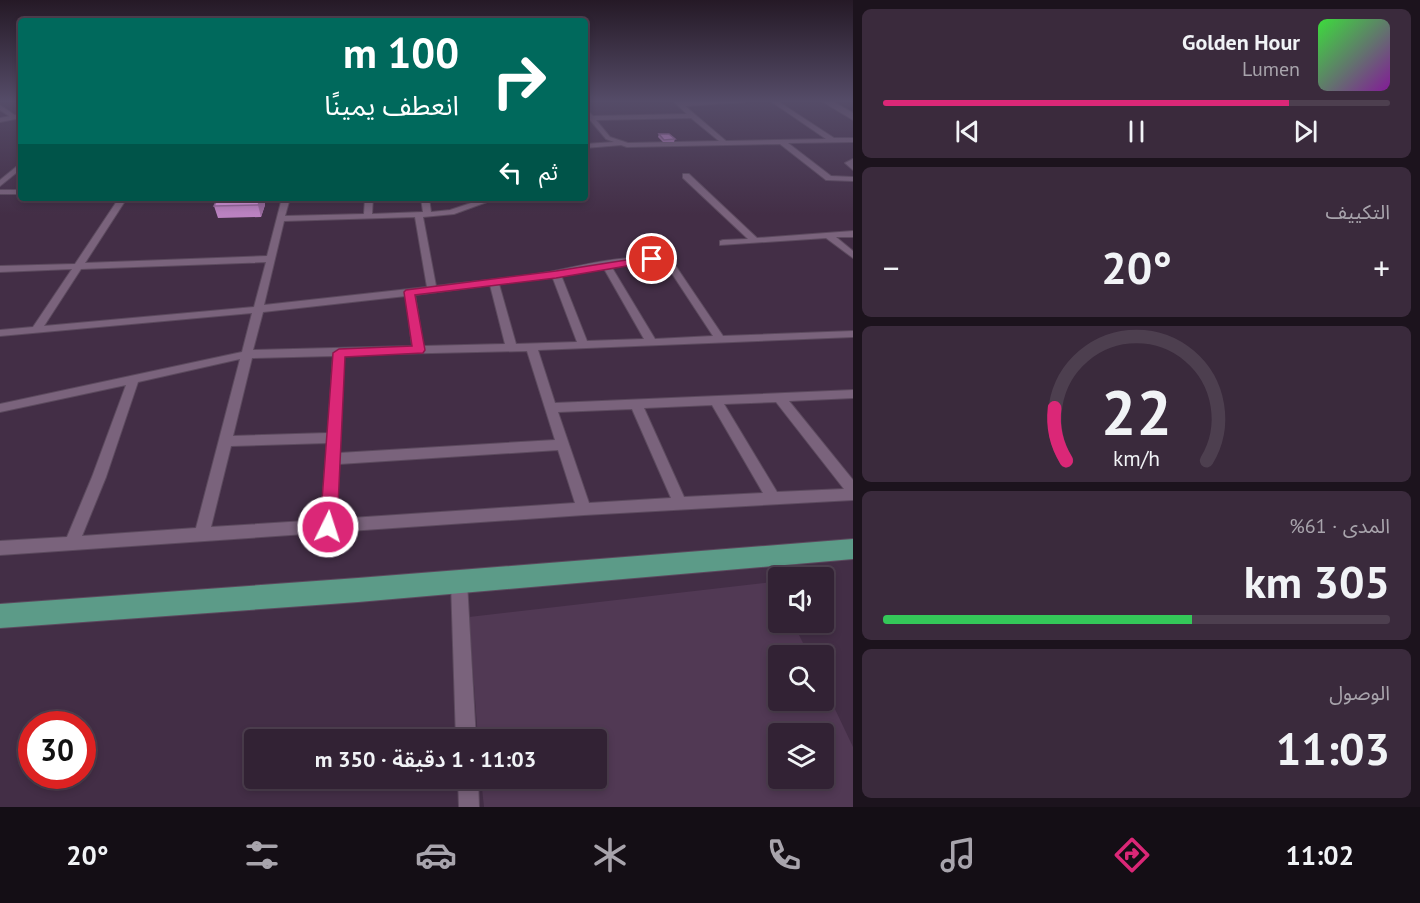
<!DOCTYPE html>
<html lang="ar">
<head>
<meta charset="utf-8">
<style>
  body { margin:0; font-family:"PT Sans","Noto Sans Arabic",sans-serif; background:#3a2a3c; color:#f1f3f6; direction:rtl; height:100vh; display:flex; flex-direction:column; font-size:22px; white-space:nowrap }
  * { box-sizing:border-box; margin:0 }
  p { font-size:20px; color:#a8a4ac }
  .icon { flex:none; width:33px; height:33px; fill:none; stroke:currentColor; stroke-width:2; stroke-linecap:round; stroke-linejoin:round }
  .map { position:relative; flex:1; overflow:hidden; direction:ltr }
  .details { display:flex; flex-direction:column; gap:9px; padding:9px; background:#1c131d; width:567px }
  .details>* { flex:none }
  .guide { position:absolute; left:18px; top:18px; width:570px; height:183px; border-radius:6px; box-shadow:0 3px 9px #0003,0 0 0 2px #4d3f4f; direction:rtl; background:#00695c; color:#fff; overflow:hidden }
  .fabs { position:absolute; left:768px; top:567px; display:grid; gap:12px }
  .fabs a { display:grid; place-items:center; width:66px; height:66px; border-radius:6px; background:#322234; box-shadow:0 3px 9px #0003,0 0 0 2px #4d3f4f; font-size:30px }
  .speed { position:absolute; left:18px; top:711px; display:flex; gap:12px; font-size:30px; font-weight:700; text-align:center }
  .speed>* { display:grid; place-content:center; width:78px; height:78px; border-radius:50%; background:#322234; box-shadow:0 3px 9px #0003,0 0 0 2px #4d3f4f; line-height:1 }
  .speed .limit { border:9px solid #d22; background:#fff; color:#111 }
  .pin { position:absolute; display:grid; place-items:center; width:51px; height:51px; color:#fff; margin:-26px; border:3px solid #fff; border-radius:50%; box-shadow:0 2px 6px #0007 }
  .me { position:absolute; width:66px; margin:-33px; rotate:4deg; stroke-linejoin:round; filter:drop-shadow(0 0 4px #0008) }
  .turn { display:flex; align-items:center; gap:21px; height:126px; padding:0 30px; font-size:27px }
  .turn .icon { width:78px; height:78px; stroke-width:2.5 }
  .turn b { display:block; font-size:42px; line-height:51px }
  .then { display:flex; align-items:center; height:57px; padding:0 30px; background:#0003; gap:12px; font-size:22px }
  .big { font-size:45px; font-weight:600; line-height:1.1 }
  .details .card { flex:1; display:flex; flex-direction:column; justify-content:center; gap:9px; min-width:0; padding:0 21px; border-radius:9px; background:#3a2a3c }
  .details .dial { align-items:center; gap:0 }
  .dial svg { height:156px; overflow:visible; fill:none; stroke:#4d3f4f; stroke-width:7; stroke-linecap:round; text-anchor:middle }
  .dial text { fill:#f1f3f6; stroke:none }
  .song { display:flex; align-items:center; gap:18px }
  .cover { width:72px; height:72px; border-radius:9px; background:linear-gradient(135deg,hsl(120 70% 55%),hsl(290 70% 35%)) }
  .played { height:6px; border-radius:3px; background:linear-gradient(90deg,#db2777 80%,#4d3f4f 80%) }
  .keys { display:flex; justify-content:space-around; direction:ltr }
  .heat { display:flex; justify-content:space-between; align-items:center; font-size:33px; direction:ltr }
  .charge { height:9px; border-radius:4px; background:linear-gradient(90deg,#34c759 61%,#4d3f4f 0) }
  .trip { position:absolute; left:244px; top:729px; width:363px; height:60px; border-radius:6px; background:#322234; box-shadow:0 3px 9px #0003,0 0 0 2px #4d3f4f; font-weight:600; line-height:60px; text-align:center; direction:rtl }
  .tabs { display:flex; height:96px; justify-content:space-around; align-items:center; background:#140e15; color:#a8a4ac }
  .tabs .icon { width:42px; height:42px }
  .tabs .selected { color:#db2777 }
  .tabs b { font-size:27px; color:#f1f3f6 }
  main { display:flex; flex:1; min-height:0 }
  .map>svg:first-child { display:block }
  .built { fill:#513954; fill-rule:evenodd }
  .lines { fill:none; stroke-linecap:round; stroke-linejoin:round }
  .minor-casing { stroke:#5c4a5e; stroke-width:2 }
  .tertiary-casing { stroke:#5c4a5e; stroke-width:2 }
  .secondary-casing { stroke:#5c4a5e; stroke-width:2 }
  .trunk-casing { stroke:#5c4a5e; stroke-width:2 }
  .minor { fill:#7a637c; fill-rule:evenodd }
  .tertiary { fill:#7a637c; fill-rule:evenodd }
  .secondary { fill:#7a637c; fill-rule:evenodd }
  .trunk { fill:#5c9b88; fill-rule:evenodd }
  .wall { fill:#bb82c1 }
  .shaded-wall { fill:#986a9d }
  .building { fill:#d997e0; stroke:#986a9d; stroke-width:1.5 }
  .route { fill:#db2777; stroke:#8e194d; stroke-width:1.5 }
</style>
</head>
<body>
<main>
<section class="details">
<div class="card">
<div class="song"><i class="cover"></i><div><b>Golden Hour</b><p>Lumen</p></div></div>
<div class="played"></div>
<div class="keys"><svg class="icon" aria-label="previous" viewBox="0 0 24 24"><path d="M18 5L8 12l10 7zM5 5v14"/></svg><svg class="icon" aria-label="pause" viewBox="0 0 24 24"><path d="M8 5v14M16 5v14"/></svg><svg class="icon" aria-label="next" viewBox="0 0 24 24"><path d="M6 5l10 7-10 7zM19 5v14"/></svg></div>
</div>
<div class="card"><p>التكييف</p>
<div class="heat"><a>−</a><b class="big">20°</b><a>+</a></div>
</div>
<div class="card dial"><svg viewBox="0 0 100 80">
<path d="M14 69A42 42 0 1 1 86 69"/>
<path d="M14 69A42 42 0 0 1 8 42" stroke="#db2777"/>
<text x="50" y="56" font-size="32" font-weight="700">22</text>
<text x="50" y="72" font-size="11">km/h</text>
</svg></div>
<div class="card"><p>المدى · 61%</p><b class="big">305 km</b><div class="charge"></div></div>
<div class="card"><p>الوصول</p><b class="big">11:03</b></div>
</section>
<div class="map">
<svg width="853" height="807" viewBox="0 0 853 807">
  <rect width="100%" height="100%" fill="#432e46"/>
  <path class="built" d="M773,582L778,593V622L793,623L809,655L778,656V700H824V686L853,747V807H484L481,779L597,778V740L478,739L469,617ZM778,734H824V778H778Z"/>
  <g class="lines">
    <defs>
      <path id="minor" d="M674,102H745L685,106L726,141L826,139L772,102H779L834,138H853V142L788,143L831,176L853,177V181L826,180L780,144L627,147L621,145L585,148V144L614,142L606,139L585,114V108L593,116L687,114ZM691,118L719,141L628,143L610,137L596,120Z
        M0,105L16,116V118H12L0,110Z
        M853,159V170L845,163Z
        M21,163V169L0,186V180Z
        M683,174H689L757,238L853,231V237H836L853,251V258L826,238L720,245V241L723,240L748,239L683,178Z
        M0,190H21V194H0Z
        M119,198H127L85,263L267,256L282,198H290L285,216L364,214L365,198H373L372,214L423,212L421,198H429L431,212L450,210L486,198H498L454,214L423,217L436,286C470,282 503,279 537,274C581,267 629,250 673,262L723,336L853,331V337L538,350L555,403L853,390V398L789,401L853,480V500L584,515L0,555V541L67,537L92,477L126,385L0,412V404L242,352L252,313L0,336V330L33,327L72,269L0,272V266L75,264ZM415,217L427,287L264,305L284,221ZM266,262L254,307L44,326L81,269ZM642,263L667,266L713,336L655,339L611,266ZM602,267H603L644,339L587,341L561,275ZM552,276L577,342L516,344L499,284ZM490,285L505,344L423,346L415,295ZM406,296L412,346L253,350L263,312ZM527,351L555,440L339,453L344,355ZM333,356L328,433L233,436L252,358ZM240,359L196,528L82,536L106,477L138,382ZM776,402L844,489L777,492L724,404ZM712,405L763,493L684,497L644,408ZM632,409L671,498L589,503L558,412ZM327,443L321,520L211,527L231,446ZM558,450L575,503L336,519L339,464Z
        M459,574L465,577L467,582L476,740H456L451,582L453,577Z
        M458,778H478L479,807H459Z"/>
      <path id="tertiary" d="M21,114V118L0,122V118Z"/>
      <path id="secondary" d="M823,102H834L853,113V120Z"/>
      <path id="trunk" d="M853,539V559L358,602L0,628V604L358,578Z"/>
    </defs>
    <use href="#minor" class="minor-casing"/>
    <use href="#tertiary" class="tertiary-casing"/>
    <use href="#secondary" class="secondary-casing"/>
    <use href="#trunk" class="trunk-casing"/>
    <use href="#minor" class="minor"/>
    <use href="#tertiary" class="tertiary"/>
    <use href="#secondary" class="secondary"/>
    <use href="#trunk" class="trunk"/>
  </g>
  <path class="wall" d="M659,134L675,139L674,142H663L658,137Z
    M218,198H264L265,205L261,217L218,218L214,206Z"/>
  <path class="shaded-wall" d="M261,198H264L265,205L261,217L258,205Z"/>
  <path class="building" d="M659,134H669L675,139L664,140Z
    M218,198H261L258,205L214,206Z"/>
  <linearGradient id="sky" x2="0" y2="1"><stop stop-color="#251926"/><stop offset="0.47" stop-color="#554c68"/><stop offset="1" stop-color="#554c68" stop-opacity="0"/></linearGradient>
  <rect width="853" height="215" fill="url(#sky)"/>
  <path class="route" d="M652,256L656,257V261L556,278L415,295L425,350L423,353L345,357L337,527L334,533L328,535L323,533L320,527L333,353L339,349L412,346L404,292L406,290L556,271Z"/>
</svg>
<div class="fabs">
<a><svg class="icon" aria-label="sound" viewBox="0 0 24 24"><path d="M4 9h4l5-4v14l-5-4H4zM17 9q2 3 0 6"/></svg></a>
<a><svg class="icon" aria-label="search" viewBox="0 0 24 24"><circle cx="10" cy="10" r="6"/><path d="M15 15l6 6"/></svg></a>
<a><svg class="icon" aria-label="layers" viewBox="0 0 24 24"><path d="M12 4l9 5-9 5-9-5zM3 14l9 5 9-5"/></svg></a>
</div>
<div class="speed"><div class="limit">30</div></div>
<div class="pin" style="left:652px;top:259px;background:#d93025"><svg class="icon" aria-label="arrive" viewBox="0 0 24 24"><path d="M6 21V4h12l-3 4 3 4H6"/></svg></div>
<svg class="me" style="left:328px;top:527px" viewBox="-20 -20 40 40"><circle r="17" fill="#db2777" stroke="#fff" stroke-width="3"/><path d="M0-11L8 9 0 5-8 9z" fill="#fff"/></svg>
<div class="trip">11:03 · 1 دقيقة · 350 m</div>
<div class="guide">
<div class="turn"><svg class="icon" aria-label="right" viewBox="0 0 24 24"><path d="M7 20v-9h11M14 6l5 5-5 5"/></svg><div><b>100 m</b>انعطف يمينًا</div></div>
<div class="then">ثم<svg class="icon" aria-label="left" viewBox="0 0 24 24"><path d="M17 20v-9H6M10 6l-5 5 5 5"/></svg></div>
</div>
</div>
</main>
<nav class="tabs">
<b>11:02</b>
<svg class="icon selected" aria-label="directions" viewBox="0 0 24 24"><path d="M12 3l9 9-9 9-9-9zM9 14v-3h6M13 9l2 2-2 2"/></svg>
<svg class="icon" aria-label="music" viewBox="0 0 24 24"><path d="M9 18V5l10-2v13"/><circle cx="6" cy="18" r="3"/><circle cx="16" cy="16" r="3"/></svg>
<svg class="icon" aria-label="phone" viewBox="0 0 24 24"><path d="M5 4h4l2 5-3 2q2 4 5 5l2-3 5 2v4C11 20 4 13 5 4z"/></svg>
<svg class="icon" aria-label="climate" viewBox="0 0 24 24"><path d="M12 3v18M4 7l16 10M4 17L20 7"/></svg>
<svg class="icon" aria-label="car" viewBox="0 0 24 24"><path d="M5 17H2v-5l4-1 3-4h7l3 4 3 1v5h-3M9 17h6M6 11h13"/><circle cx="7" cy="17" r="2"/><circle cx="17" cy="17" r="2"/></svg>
<svg class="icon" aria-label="filters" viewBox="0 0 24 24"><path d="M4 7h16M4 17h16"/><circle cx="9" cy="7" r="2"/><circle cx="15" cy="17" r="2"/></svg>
<b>20°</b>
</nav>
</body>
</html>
